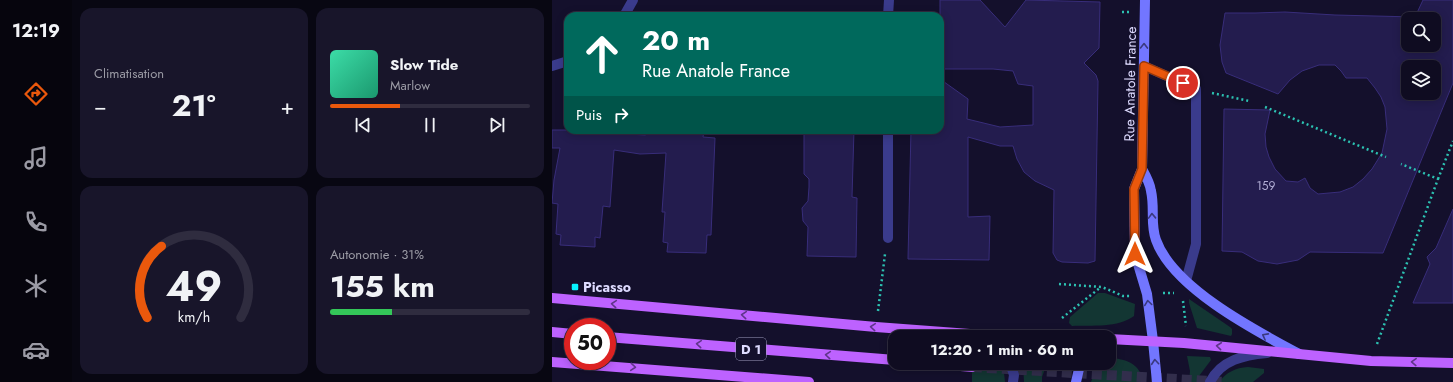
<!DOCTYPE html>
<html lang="fr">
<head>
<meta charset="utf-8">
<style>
  body { margin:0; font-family:Jost,sans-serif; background:#18152a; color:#f1f3f6; height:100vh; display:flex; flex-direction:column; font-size:15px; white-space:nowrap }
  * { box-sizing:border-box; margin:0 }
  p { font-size:13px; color:#9b9ba5 }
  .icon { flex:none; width:22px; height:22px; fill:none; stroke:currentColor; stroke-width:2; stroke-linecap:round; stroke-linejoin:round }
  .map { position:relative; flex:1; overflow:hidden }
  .side { display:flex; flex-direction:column; gap:8px; padding:8px; background:#080712; width:480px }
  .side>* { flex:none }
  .top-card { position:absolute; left:12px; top:12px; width:380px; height:122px; border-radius:12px; box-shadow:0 2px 10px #0003,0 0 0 1px #2f2c3f; background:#00695c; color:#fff; overflow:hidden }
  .tools { position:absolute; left:849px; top:12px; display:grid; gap:8px }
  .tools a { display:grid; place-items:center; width:40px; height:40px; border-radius:8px; background:#0f0c21; box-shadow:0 2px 10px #0003,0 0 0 1px #2f2c3f; font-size:20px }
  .speed { position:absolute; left:12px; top:318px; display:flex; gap:8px; font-size:20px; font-weight:700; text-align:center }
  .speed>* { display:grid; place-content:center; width:52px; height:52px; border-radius:50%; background:#0f0c21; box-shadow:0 2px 10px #0003,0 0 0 1px #2f2c3f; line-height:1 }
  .speed .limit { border:6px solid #d22; background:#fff; color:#111 }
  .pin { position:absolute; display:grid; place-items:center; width:34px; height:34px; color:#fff; margin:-17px; border:2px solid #fff; border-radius:50%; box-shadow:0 1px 4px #0007 }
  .me { position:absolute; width:44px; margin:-22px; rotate:0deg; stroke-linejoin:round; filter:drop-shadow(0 0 3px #0008) }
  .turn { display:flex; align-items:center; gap:14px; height:84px; padding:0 12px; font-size:18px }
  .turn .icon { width:52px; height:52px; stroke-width:2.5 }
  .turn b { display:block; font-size:28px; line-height:34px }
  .then { display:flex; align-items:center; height:38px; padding:0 12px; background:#0003; gap:8px; font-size:15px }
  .big { font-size:30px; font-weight:700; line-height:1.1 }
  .side .card { flex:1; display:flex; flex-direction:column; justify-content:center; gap:6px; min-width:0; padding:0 14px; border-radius:12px; background:#18152a }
  .side .dial { align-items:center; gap:0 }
  .dial svg { height:104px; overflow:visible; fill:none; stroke:#2f2c3f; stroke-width:7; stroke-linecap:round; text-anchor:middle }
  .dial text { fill:#f1f3f6; stroke:none }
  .song { display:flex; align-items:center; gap:12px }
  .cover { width:48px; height:48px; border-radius:6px; background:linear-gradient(135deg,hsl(160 70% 55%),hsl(160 70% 35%)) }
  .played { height:4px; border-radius:2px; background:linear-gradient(90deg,#ea580c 35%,#2f2c3f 35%) }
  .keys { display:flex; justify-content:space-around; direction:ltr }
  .heat { display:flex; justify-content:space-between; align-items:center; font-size:22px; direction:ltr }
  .charge { height:6px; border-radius:3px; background:linear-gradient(90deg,#34c759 31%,#2f2c3f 0) }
  .side .tiles { flex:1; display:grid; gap:8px; grid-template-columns:repeat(2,1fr) }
  .trip { position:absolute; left:336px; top:330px; width:228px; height:40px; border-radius:12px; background:#0f0c21; box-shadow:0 2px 10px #0003,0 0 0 1px #2f2c3f; font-weight:700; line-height:40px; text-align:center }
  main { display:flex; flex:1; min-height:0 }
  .menu { display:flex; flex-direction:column; width:72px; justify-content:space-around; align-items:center; background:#06050d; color:#9b9ba5 }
  .menu .icon { width:28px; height:28px }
  .menu .on { color:#ea580c }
  .menu b { font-size:18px; color:#f1f3f6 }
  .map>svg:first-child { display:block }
  .green { fill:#133633 }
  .building { fill:#231c4e; stroke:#382d7a; fill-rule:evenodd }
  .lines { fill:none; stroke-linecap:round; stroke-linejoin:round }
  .primary-tunnel { stroke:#322e4c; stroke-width:10; stroke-dasharray:10 5; stroke-linecap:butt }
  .path { stroke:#2cc2b2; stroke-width:2.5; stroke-dasharray:2 3; stroke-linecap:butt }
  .lane { stroke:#3a3b8c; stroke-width:10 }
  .street { stroke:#3a3b8c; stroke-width:10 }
  .secondary { stroke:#7276ff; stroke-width:10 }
  .primary { stroke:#bd62ff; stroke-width:10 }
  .oneway { stroke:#3a3980 }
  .oneway2 { stroke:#60358b }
  .route-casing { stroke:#983908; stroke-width:10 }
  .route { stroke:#ea580c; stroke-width:7 }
  .poi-dot { fill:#07f2ff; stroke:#14102c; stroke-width:1.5 }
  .labels { text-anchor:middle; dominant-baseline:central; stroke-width:4; stroke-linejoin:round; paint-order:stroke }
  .number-label { font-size:12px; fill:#afabd3 }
  .shield { fill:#14102c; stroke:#a19ec0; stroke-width:1 }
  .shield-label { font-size:13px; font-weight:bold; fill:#dedbff }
  .street-label { font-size:14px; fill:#dedbff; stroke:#14102c }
  .poi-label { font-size:14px; font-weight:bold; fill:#dedbff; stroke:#14102c; text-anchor:start }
</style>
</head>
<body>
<main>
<nav class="menu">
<b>12:19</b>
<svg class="icon on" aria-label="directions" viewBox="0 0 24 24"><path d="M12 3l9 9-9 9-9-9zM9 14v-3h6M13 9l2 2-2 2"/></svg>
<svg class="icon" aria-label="music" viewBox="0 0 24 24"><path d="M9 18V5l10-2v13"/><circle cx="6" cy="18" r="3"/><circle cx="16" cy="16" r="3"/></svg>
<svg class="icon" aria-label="phone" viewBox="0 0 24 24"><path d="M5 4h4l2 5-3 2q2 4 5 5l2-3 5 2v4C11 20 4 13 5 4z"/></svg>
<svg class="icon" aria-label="climate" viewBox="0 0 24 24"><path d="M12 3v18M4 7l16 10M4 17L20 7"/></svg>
<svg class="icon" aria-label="car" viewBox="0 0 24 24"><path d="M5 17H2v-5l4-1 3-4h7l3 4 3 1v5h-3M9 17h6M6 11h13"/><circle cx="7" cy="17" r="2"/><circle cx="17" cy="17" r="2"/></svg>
</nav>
<section class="side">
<div class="tiles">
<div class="card"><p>Climatisation</p>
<div class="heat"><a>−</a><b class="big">21°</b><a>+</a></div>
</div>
<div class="card">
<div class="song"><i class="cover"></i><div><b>Slow Tide</b><p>Marlow</p></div></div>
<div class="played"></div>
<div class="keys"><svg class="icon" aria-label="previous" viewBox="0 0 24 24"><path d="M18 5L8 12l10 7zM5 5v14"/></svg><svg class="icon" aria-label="pause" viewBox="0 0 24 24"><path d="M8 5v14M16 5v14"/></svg><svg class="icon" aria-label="next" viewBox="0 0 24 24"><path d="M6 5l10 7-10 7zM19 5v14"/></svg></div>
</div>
<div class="card dial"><svg viewBox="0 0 100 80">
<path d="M14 69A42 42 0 1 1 86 69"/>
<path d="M14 69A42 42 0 0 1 25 14" stroke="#ea580c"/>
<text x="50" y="56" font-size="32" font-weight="700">49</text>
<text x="50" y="72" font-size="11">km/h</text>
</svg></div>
<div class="card"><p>Autonomie · 31%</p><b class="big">155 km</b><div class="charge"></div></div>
</div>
</section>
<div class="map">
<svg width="901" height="382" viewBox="0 0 901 382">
  <rect width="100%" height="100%" fill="#14102c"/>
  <path class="green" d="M546,293H553L583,304L582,316C566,328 540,325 520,326L517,323L518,317Z
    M637,299L678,327L680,329V334L679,336L645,328L637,303Z
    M635,356L658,357L659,360L647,376L645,382H637L638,371Z
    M560,358C577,360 587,364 592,382H539L543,371L550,363H557V359Z
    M418,363H449L452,373L453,382H420V369Z
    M471,363H495L490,377V382H472Z
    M696,367L712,369V373L701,382H667C675,372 683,368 696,367Z"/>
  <path class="building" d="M388,0H428L453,27L474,0L548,2L547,48L532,63L544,75L546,81L543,261L536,263L510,262L505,260L501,253L502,190L483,181L472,172L465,159L461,146H448L416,137V217L438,216L437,260L356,259L359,130H388V79L416,99L415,119L448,127L481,125V86L466,84L461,71L441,69H388Z
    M871,0H901V83L831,253L758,252L746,260L725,264L706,261L690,252L670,251L672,109L718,110L713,134L714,147L717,157L723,169L734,181L746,182L753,178L758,188L766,194L788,192L801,187L811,179L820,169L830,153L835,129L833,107L829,97L823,88L815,78H794L789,71L783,65H767L750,71L738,80L726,94L674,73L670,62L668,45L673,13H703L733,12L783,15L863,17ZM856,19H882V45H856ZM856,67H882V93H856Z
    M0,130H74L76,134L93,135L101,132L130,134V130H152L151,137L163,138L159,235H155L154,253L115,252L116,243L111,242L113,212H110L114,153L88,154L62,150L58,207L51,206L48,238L43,237V247L8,245L9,235L4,234L6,204L0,203L2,180L8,148H0Z
    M252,130H302L300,197L305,198L304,257L255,256L256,227L251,221L250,208L256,201L257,187V179L252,174Z
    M901,209V303H861L878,264L875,257L884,248Z"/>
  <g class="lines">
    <path class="primary-tunnel" d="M420,367L674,382"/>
    <path class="path" d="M570,12H577
      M660,93L697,101
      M713,107L834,157
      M886,179L901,141
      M507,284L550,287L571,296H578
      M611,293H622
      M631,301L634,326
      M326,311L333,254
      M510,318L549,287
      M825,344L886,179L849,164"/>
    <path class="lane" d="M592,66L644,89V244L634,281"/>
    <path class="street" d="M72,16L81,0
      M336,16L337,0
      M0,66L16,61
      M336,238V130
      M458,363L462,375L461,382
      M658,382C669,360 692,355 715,353"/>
    <path class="secondary" d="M593,0L590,169L582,189L583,254L595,294L601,341L605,382
      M590,169C594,176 598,183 599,191C603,208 598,224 604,240C621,288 704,331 747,354
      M524,382L527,369L530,363"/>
    <path class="primary" d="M0,298L324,327L458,337
      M0,332L21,334
      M55,337L343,360
      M557,339L632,343L819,361L901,363
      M0,362L257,382
      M375,363L420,367"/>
  </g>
  <defs><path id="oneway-chevron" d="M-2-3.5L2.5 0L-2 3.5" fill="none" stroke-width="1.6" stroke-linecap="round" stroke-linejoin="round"/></defs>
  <g class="oneway">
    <use href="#oneway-chevron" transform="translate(592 46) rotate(-89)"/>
    <use href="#oneway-chevron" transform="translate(600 216) rotate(-92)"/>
    <use href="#oneway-chevron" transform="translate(596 303) rotate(-98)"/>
    <use href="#oneway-chevron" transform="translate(713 336) rotate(-152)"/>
    <use href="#oneway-chevron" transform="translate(603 362) rotate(-95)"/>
  </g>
  <g class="oneway2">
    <use href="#oneway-chevron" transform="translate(62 304) rotate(-175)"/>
    <use href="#oneway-chevron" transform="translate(192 315) rotate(-175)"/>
    <use href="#oneway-chevron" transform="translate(321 327) rotate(-175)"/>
    <use href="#oneway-chevron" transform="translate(147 344) rotate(-175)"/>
    <use href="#oneway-chevron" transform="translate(667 346) rotate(-174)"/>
    <use href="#oneway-chevron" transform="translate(276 355) rotate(-175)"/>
    <use href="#oneway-chevron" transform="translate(862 362) rotate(-178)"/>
    <use href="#oneway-chevron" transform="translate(81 367) rotate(5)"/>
  </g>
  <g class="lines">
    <defs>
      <path id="route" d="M583,254L582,189L590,169L592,66L631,83"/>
    </defs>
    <use href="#route" class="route-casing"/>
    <use href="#route" class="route"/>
  </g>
  <rect class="poi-dot" x="19" y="283" width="8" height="8" rx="2"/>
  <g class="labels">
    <g class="number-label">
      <text x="714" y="186">159</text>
    </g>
    <rect class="shield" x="184" y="338" width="30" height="22" rx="3"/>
    <g class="shield-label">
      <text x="199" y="349">D 1</text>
    </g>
    <g class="street-label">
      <text transform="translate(578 84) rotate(-89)">Rue Anatole France</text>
    </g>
    <g class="poi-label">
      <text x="31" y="287">Picasso</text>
    </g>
  </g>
</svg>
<div class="tools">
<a><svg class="icon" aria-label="search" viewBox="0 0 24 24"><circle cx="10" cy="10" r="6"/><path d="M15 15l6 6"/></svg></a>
<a><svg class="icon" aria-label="layers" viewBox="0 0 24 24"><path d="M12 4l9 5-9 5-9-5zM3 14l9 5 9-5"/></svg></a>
</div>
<div class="speed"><div class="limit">50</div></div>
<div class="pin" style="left:631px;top:83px;background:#d93025"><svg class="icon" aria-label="arrive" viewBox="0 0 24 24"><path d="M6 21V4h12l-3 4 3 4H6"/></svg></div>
<svg class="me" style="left:583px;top:254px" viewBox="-20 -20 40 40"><path d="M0-17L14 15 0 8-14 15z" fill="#ea580c" stroke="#fff" stroke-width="4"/></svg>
<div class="trip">12:20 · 1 min · 60 m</div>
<div class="top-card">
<div class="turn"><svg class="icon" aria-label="ahead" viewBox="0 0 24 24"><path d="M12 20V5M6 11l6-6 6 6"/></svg><div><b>20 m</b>Rue Anatole France</div></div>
<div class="then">Puis<svg class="icon" aria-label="right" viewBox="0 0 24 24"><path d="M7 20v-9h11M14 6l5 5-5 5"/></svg></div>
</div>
</div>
</main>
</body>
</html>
